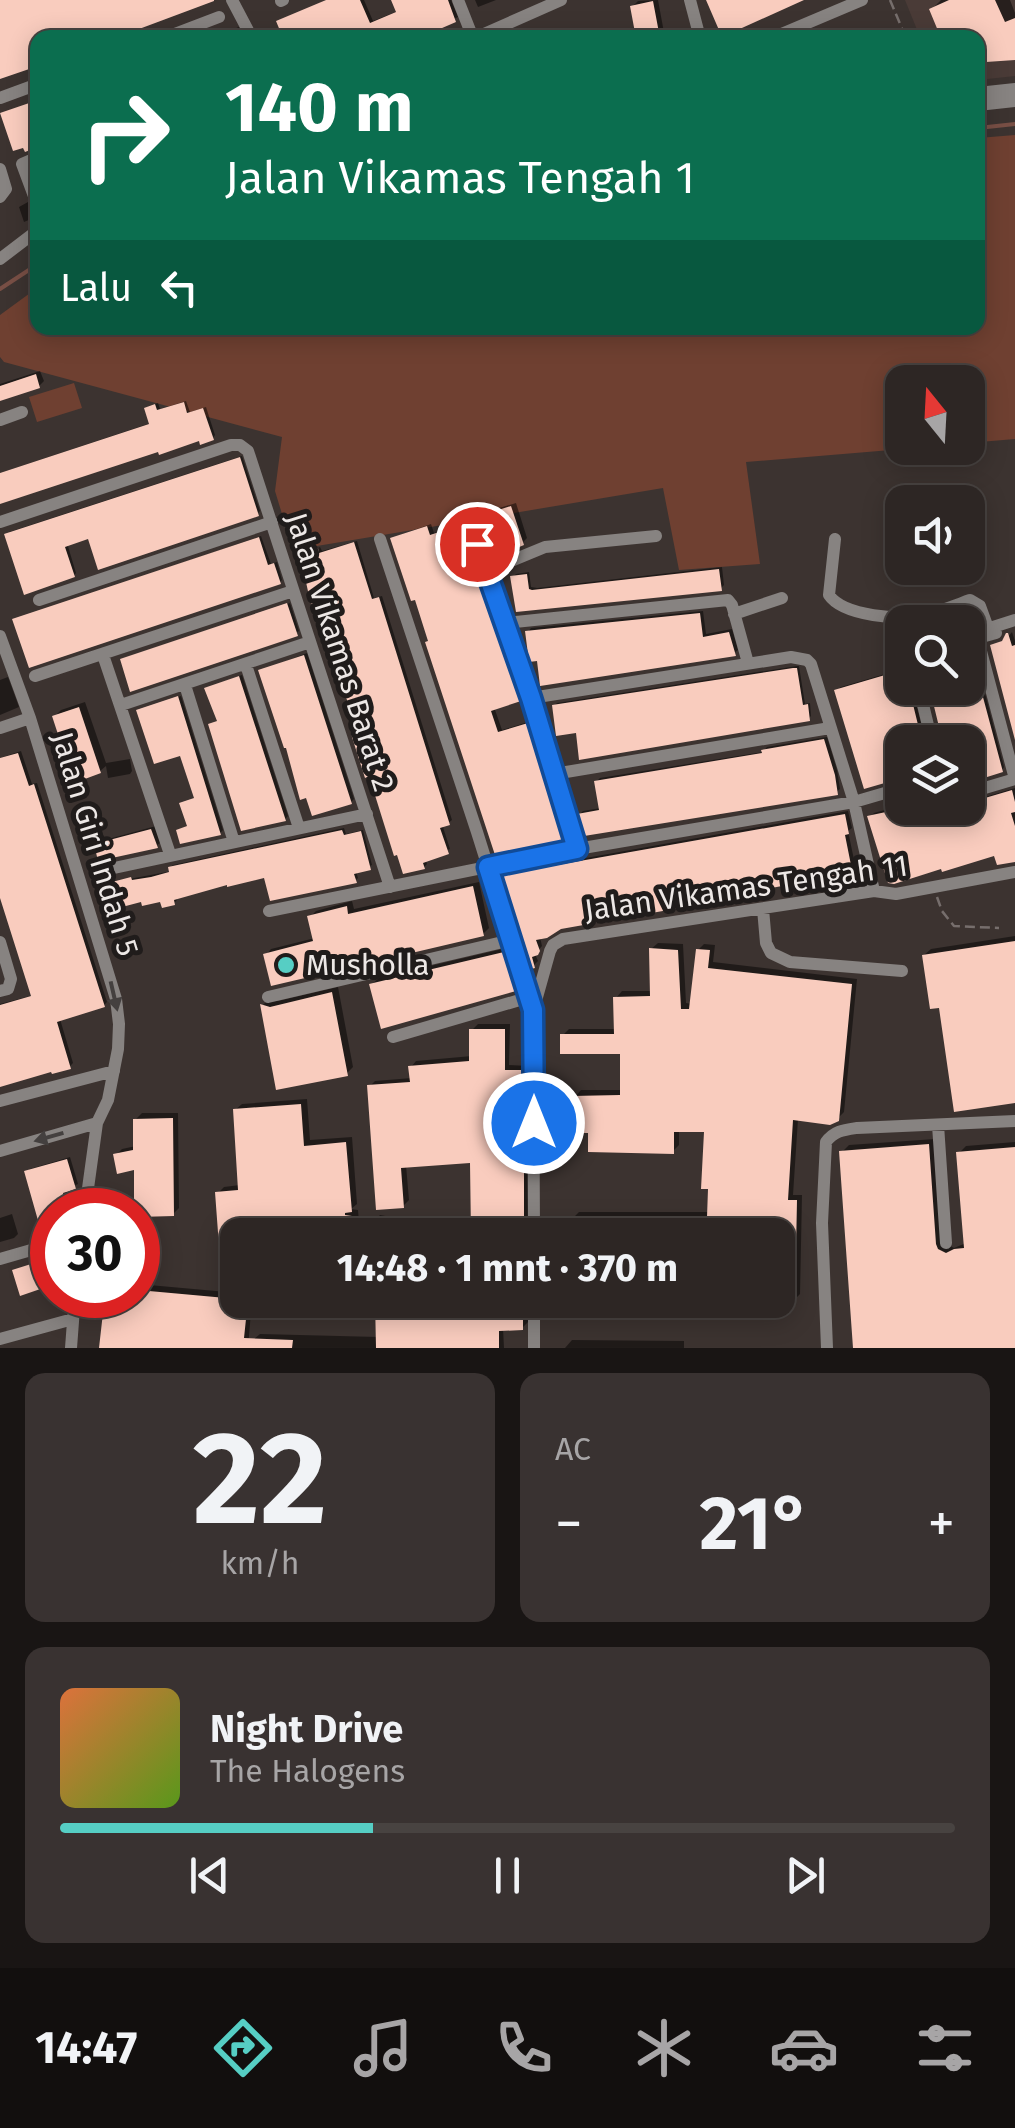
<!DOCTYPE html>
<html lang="id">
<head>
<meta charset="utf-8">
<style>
  body { margin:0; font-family:"Fira Sans",sans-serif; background:#393231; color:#f1f3f6; height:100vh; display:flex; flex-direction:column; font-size:38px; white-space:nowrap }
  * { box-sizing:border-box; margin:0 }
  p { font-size:32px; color:#a7a5a6 }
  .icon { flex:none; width:55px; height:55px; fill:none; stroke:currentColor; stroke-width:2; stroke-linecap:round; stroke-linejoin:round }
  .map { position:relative; height:1348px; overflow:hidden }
  .panel { display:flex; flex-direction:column; gap:25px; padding:25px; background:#191514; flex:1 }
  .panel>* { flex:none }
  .guide { position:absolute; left:30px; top:30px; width:955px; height:305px; border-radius:20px; box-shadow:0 5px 25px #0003,0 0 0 2px #484341; background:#0b6e4f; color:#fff; overflow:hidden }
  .needle { width:65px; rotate:342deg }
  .fabs { position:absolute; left:885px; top:365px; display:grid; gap:20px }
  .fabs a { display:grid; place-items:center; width:100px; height:100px; border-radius:20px; background:#2d2624; box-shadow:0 5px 25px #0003,0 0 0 2px #484341; font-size:50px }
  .speed { position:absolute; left:30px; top:1188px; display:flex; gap:20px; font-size:50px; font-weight:700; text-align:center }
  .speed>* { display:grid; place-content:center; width:130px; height:130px; border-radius:50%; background:#2d2624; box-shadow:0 5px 25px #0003,0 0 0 2px #484341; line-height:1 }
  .speed .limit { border:15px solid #d22; background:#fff; color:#111 }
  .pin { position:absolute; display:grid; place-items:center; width:85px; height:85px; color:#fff; margin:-42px; border:5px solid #fff; border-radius:50%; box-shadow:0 2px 10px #0007 }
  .me { position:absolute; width:110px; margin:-55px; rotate:0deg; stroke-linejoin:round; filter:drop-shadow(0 0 8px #0008) }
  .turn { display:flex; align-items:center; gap:35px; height:210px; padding:0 30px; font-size:45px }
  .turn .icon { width:130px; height:130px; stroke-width:2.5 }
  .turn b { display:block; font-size:70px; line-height:85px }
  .then { display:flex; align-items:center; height:95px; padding:0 30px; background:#0003; gap:20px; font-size:38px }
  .big { font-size:75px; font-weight:700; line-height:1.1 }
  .panel .widget { flex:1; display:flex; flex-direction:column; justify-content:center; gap:15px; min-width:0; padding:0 35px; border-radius:20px; background:#393231 }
  .panel .dial { align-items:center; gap:0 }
  .dial b { font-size:130px; line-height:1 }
  .song { display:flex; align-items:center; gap:30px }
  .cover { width:120px; height:120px; border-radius:15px; background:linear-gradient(135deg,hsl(20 70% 55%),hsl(90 70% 35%)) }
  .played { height:10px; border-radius:5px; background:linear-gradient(90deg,#56cec4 35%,#484341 35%) }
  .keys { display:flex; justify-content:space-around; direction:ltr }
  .heat { display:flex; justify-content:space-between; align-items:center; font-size:55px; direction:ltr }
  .panel .tiles { flex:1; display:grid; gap:25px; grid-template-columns:1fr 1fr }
  .widget:last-child { grid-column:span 2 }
  .trip { position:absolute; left:220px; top:1218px; width:575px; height:100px; border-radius:20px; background:#2d2624; box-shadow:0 5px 25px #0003,0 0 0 2px #484341; font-weight:700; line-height:100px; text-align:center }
  .dock { display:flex; height:160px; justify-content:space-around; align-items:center; background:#120f0e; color:#a7a5a6 }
  .dock .icon { width:70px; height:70px }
  .dock .selected { color:#56cec4 }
  .dock b { font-size:45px; color:#f1f3f6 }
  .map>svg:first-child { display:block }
  .built { fill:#4a3b37 }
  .green { fill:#6f4031 }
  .shadow { fill:#0007 }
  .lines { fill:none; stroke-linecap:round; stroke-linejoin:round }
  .stream { stroke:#784f45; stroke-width:4 }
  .building { fill:#f9ccbe }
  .path { stroke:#766e6c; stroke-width:2.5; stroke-dasharray:10 5; stroke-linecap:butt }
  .minor { stroke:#878381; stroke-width:12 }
  .oneway { fill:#44403f }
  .route-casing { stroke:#114b97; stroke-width:25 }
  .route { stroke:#1a73e8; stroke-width:18 }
  .poi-dot { fill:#56cec4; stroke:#201c1b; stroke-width:4 }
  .labels { text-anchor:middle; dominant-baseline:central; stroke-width:10; stroke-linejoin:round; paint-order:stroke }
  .street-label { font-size:30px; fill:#ede8e6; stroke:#201c1b }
  .poi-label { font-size:30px; fill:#ede8e6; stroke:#201c1b; text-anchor:start }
</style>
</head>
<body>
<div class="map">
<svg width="1015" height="1348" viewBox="0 0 1015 1348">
  <rect width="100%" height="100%" fill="#3c3330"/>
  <path class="built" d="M905,0H1015V76L978,80V38L920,37Z"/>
  <path class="green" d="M1015,135V439L968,443V382H902V448H915L746,462L760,564L679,570L663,488L293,550L275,491L282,437L4,362L0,357V315L37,288L38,328H978V138Z
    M74,383L82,408L37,422L29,397Z"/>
  <path class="shadow" d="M326,0H364L373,21L398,11L394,0H451L458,17L413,38L279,22Z
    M475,0H496L478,7Z
    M658,0L665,38H639L633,6L638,1Z
    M941,0H1010L1015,13V58L986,60L978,63V38L932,9Z
    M239,27L244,38H209Z
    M28,202L38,216L24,222L19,207Z
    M40,371L44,381L39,386L0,399V384Z
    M186,401L190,412L206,407L215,435L213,438H200L160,448L0,501V473L151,423L146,408L149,406L158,403L160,409Z
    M242,456L260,511L257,514L90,536L67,543L76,573L74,575L9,532Z
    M516,503L527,538L522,543L482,516L486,512Z
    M463,523L524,695L520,699L494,707L502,730L531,721L566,836L563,839L430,640L393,539L397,536L431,524L434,533Z
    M261,536L271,564L277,562L282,580L280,582L15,620Z
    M357,541L374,598L382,596L452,820L443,827L450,849L425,859L427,864L424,867L371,773L354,735L359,731L303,555L320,547L322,551Z
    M722,567L724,585L721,588L518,609L513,577L516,574L529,572L531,587L537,588Z
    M290,603L299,631L296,633L122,659Z
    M703,611L706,634L732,629L738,650L734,653L540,658L528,632L531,628Z
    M1012,632L1015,641V730L992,646L1007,638Z
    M307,653L354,799L351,802L261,671Z
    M975,655L1004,767L1002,770L968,780V742H948L935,688H968V657Z
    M797,666H799L805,704L810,703L811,716L808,719L578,730L554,706L557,703Z
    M902,669V688H912L923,731L918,736L920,742H902V776H899L837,690L841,687Z
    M242,675L288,816L285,819L210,724L219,720L207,688Z
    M8,677L19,707L0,715V680Z
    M181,696L223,830L220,833L178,830L189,825L182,804L196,797L182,753L142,709Z
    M85,702L106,763L130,759L132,771L130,774L108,778L106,766L100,771L55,716L61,710Z
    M827,737L837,770L840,789L836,792L580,814L583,811L601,808L597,781L600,778L763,752L767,747Z
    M21,751L32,784L37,783L107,1002L104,1005L60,1019L73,1063L70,1066L0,1085V1004L34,995L0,889V758Z
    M1015,788V859L870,817L874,813L902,805V808H909L913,820L955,808H968V804L975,800Z
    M848,811L852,828L848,831L857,874L853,878L784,883L728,894L724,898L560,927L540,937L542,946L535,954L538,961L534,965L504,876L508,872Z
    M156,826L161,842L156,846L97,845L101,841Z
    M344,828L346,834L363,830L372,865L356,871L358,878L355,881L266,875L176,897L177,900L174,903L162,899H142L103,882L113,878V882L172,871L171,867L173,865Z
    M479,882L489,928L483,934L266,955L271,949L315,938L310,917L316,911L352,901L354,909Z
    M1015,936V1100L941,1005L924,955L931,949Z
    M658,943L683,944L686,1003L692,1004L698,950L704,944L715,945L713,962L857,979L844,1112L837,1119H798L793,1195H802L800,1294L794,1300H778V1235H573V1218L579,1212H710L707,1130H679V1145L673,1151L591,1131L575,1097L581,1090H623L622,1051L563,1035L569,1029H616V998L622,991H652L651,949Z
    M511,947L522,982L515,988L372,984L379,978Z
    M338,987L353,1067L347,1073L263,1005L269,999L278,1001Z
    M478,1024H510L509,1065L528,1066V1132L523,1138H512V1154H528L530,1235H473V1160L406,1165L409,1200L403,1206L370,1086L375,1081L412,1078L411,1067L416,1061L472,1056V1030Z
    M307,1099L310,1140L352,1137L357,1204L351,1209L358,1210L360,1235H238L218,1193L224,1187L240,1185L235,1110L242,1104Z
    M142,1113H178L179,1208L173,1214L138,1215L136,1167L116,1155L122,1149L136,1146L135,1120Z
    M935,1139L944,1243L954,1248L966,1243L959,1153L966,1146L1015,1142V1348H856L842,1152L849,1145Z
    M70,1157L78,1184L66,1189L72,1210H52V1225L42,1227L26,1172L30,1169Z
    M12,1214L18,1234L14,1238L0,1242V1218Z
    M380,1215L455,1229V1235H375L374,1221Z
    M138,1284L238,1293V1300H252L248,1348H102L107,1295H138Z
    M377,1300H527L528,1322L522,1328H503L504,1348H255L254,1339L260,1334L379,1337Z
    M567,1300H597L596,1311L590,1318Z
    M572,1340L684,1341V1348H565Z"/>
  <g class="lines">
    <path class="stream" d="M978,128L1015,124
      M0,289L38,264"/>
  </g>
  <path class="building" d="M0,0H214V1L115,38H38V66L0,79Z
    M326,0H360L370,23L396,12L391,0H448L456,22L419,38H283L276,21Z
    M706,0H804L722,37Z
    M949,0H995L1005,22L1015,18V60L986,62L978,66V38H941L929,9Z
    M653,1L660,38H636L630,6Z
    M38,100V147L25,152L23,148L13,151L0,113Z
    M36,374L40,388L0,401V386Z
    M184,402L187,413L203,408L214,440L200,445L199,441L159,455L158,452L0,504V473L149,424L144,408L155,404L157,410Z
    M240,457L259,516L98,570L88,539L65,547L75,577L24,595L4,534Z
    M511,506L524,545L493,558L479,516Z
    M460,525L521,701L491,711L498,732L528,723L564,841L495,855L425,642L428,641L415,600L411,601L390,538L427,526L430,535Z
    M259,537L268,565L274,563L281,584L29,668L12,619Z
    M354,542L372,599L379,597L450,825L440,828L449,854L423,863L425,869L403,874L397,855L394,856L369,776L365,778L351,734L357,732L330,646L327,647L322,635L309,596L300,554L318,548L319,553Z
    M719,569L722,591L516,612L510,576L527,574L529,589L532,590Z
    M287,603L298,636L130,692L120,659Z
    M700,613L703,637L729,632L736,656L540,686L537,661L529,662L525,631Z
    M1006,633H1008L1012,646L1015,645V740L990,645L1002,641Z
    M304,655L352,804L312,816L306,798L300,800L286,748H284L258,670Z
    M972,656L1003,772L968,783V742H945L942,730L940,731L932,698L935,697L932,688H968V658Z
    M793,668H797L803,705L808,704L810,721L579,760L576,733L556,736L552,705Z
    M902,670V688H909L921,737L902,742V778L864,789L834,690Z
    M239,676L286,821L241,831L208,724L217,721L204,688Z
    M178,696L221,835L180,844L176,830L187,826L179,803L194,798L180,756L154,764L136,710Z
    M79,707L101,773L74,783L52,716Z
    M824,739L835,775L838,795L584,836L577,814L599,810L594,781L762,753L761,750Z
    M18,753L29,786L34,784L105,1007L57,1022L71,1069L52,1074L51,1072L0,1087V1005L31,996L0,898V758Z
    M1012,790L1015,802V812L1011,813L1015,826V862L997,865L994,856L942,872L941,869L894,884L888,883L867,816L905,808L909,822L959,808H968V803Z
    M845,814L849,834L845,835L854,880L784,895L782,886L724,897L725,900L561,929L547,938L536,940L540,951L538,955L532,957L535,968L531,969L501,875Z
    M151,829L158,848L98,861L94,844Z
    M342,830L344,835L361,831L371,870L354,874L357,883L270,901L264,878L227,887V885L174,900L175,905L162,908L160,902L142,906L141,902L122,907H102L100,881L112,879V882L131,877L132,880L151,877L169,872L168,867Z
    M473,886L484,936L271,986L263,954L313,941L307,916L347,906L348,914Z
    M1015,941V1103L954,1112L939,1008L930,1009L922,955Z
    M649,948L678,950L681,1009H689L696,949L710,950L708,968L852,984L839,1121L830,1125L793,1120L788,1200H797L795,1303L778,1302V1235H570V1217H707L708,1189H701L704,1132H674V1154L588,1152V1133H572V1096L620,1095V1054H560V1034H614L613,997L650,996Z
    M504,952L516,991L381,1029L369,984Z
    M332,992L348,1076L276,1090L260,1004L270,1007Z
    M469,1029H505V1070H523L524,1140H507V1159H524V1235H471L470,1163L401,1168L404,1208L376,1210L367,1085L410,1082L408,1066L469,1061Z
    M301,1104L304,1146L346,1142L352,1212L345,1213V1215L352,1216L354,1235H238V1245L219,1246L215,1192L238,1190L233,1109Z
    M173,1118L174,1216L138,1217V1210H134V1170L117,1174L113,1154L133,1150V1119Z
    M929,1144L936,1244L938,1249L946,1253L954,1249L964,1248L956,1152L1015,1147V1348H853L839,1151Z
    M67,1159L76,1189L63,1193L68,1210H52V1227L41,1231L24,1171Z
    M372,1220L428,1230V1235H372Z
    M47,1259L52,1276V1285L20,1296L12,1270Z
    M138,1290L248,1300L244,1338L293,1340L292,1348H99L105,1295H138Z
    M375,1300H523V1330L499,1331V1348H376Z
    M564,1300H592L591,1320L563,1319Z"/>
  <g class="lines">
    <path class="path" d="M890,0L906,38
      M937,897L942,911L954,926L999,928"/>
    <path class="minor" d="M232,0L252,38
      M458,0L473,38
      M690,0L700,38
      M281,1L283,0
      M164,38L219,17
      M475,38L561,0
      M772,38L862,0
      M978,93L1015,89
      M0,98L38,84
      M978,105L1015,101
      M38,157L22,164L38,207
      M0,169L6,189L0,197
      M0,259L38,230
      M0,420L22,412
      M468,518L531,698L577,849
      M0,522L231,445H240L248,451L390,887
      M380,539L477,832L533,1010L534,1235
      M835,539L829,595C843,616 901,621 925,615C941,611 956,605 970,600L980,606L988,628
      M487,571L545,547L656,536
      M39,600L272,522
      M734,614L782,598
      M505,623L728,600L732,605L748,663
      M968,635L1015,620
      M0,636L30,718L116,999L119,1024L118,1049L108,1100L97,1123L85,1210
      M103,655L170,854
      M246,665L299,828
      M35,676L293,591
      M185,685L234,842
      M919,688L932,742
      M531,698L791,657L807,660L811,664L854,802L874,891
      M121,705L310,642
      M0,728L30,718
      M554,774L830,728
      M968,793L1015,779L978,640V638L996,633
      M100,871L367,814
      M763,909L766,943L771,953L790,962L902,971
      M269,911L577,849L854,802L902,788
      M0,942L11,979L8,989L0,991
      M268,997L511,940
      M534,1008L550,951L553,945L563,939L874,891L896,894L1015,872
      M393,1037L530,997
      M0,1101L114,1071
      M938,1125L946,1243
      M0,1151L97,1123
      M0,1259L52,1244
      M534,1300V1348
      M0,1339L73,1319
      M71,1348L75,1295
      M827,1348L822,1223L826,1142C834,1131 843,1130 857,1128L1015,1121"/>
  </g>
  <defs><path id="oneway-solid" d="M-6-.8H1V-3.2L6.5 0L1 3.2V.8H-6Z" transform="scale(2.5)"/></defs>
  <g class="oneway">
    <use href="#oneway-solid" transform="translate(114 996) rotate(77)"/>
    <use href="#oneway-solid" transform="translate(49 1137) rotate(164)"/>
  </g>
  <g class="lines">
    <defs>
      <path id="route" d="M477,544L531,698L577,849L488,867L533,1010L534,1123"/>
    </defs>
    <use href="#route" class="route-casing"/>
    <use href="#route" class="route"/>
  </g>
  <circle class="poi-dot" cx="286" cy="965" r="10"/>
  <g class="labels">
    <g class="street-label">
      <text transform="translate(340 652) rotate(72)">Jalan Vikamas Barat 2</text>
      <text transform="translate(95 844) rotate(73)">Jalan Giri Indah 5</text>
      <text transform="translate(746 888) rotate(-8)">Jalan Vikamas Tengah 11</text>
    </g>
    <g class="poi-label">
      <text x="306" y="965">Musholla</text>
    </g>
  </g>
</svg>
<div class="fabs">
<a><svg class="needle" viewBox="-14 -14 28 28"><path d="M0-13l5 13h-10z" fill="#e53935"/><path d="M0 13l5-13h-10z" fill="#a7a5a6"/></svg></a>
<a><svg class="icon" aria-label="sound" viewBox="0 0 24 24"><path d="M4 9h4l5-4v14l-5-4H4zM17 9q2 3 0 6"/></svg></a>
<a><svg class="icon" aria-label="search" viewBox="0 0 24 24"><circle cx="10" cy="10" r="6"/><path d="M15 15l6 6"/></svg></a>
<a><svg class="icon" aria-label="layers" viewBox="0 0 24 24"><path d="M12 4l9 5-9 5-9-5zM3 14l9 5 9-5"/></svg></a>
</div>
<div class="speed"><div class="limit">30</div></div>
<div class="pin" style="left:477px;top:544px;background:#d93025"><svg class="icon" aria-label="arrive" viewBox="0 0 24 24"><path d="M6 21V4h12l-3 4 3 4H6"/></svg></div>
<svg class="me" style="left:534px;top:1123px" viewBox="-20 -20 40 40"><circle r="17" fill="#1a73e8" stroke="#fff" stroke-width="3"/><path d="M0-11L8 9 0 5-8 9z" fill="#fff"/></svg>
<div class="trip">14:48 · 1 mnt · 370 m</div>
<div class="guide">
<div class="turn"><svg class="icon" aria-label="right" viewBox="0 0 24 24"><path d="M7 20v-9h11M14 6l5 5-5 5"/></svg><div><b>140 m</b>Jalan Vikamas Tengah 1</div></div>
<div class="then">Lalu<svg class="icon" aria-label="left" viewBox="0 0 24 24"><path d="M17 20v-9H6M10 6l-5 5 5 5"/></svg></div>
</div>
</div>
<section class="panel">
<div class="tiles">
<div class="widget dial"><b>22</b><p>km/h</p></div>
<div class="widget"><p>AC</p>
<div class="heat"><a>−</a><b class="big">21°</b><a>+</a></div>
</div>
<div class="widget">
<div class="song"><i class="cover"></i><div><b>Night Drive</b><p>The Halogens</p></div></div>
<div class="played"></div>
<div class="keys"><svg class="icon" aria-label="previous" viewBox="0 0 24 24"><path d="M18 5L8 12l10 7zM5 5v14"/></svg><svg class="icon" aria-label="pause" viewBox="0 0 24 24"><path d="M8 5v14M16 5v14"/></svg><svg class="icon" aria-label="next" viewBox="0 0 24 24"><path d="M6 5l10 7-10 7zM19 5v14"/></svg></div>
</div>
</div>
</section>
<nav class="dock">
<b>14:47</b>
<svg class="icon selected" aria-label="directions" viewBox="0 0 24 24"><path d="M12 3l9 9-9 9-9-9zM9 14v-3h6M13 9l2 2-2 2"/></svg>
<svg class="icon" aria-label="music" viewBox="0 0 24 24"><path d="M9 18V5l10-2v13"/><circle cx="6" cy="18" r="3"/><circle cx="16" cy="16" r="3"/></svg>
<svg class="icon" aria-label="phone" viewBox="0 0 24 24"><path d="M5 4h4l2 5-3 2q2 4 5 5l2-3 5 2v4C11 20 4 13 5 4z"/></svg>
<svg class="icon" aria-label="climate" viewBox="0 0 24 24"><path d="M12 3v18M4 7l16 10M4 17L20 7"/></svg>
<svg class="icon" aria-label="car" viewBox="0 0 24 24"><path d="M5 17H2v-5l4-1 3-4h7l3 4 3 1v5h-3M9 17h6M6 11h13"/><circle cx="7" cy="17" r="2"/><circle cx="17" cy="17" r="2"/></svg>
<svg class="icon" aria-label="filters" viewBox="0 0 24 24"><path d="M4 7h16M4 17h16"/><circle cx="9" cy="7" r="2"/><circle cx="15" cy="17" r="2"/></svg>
</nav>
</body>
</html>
